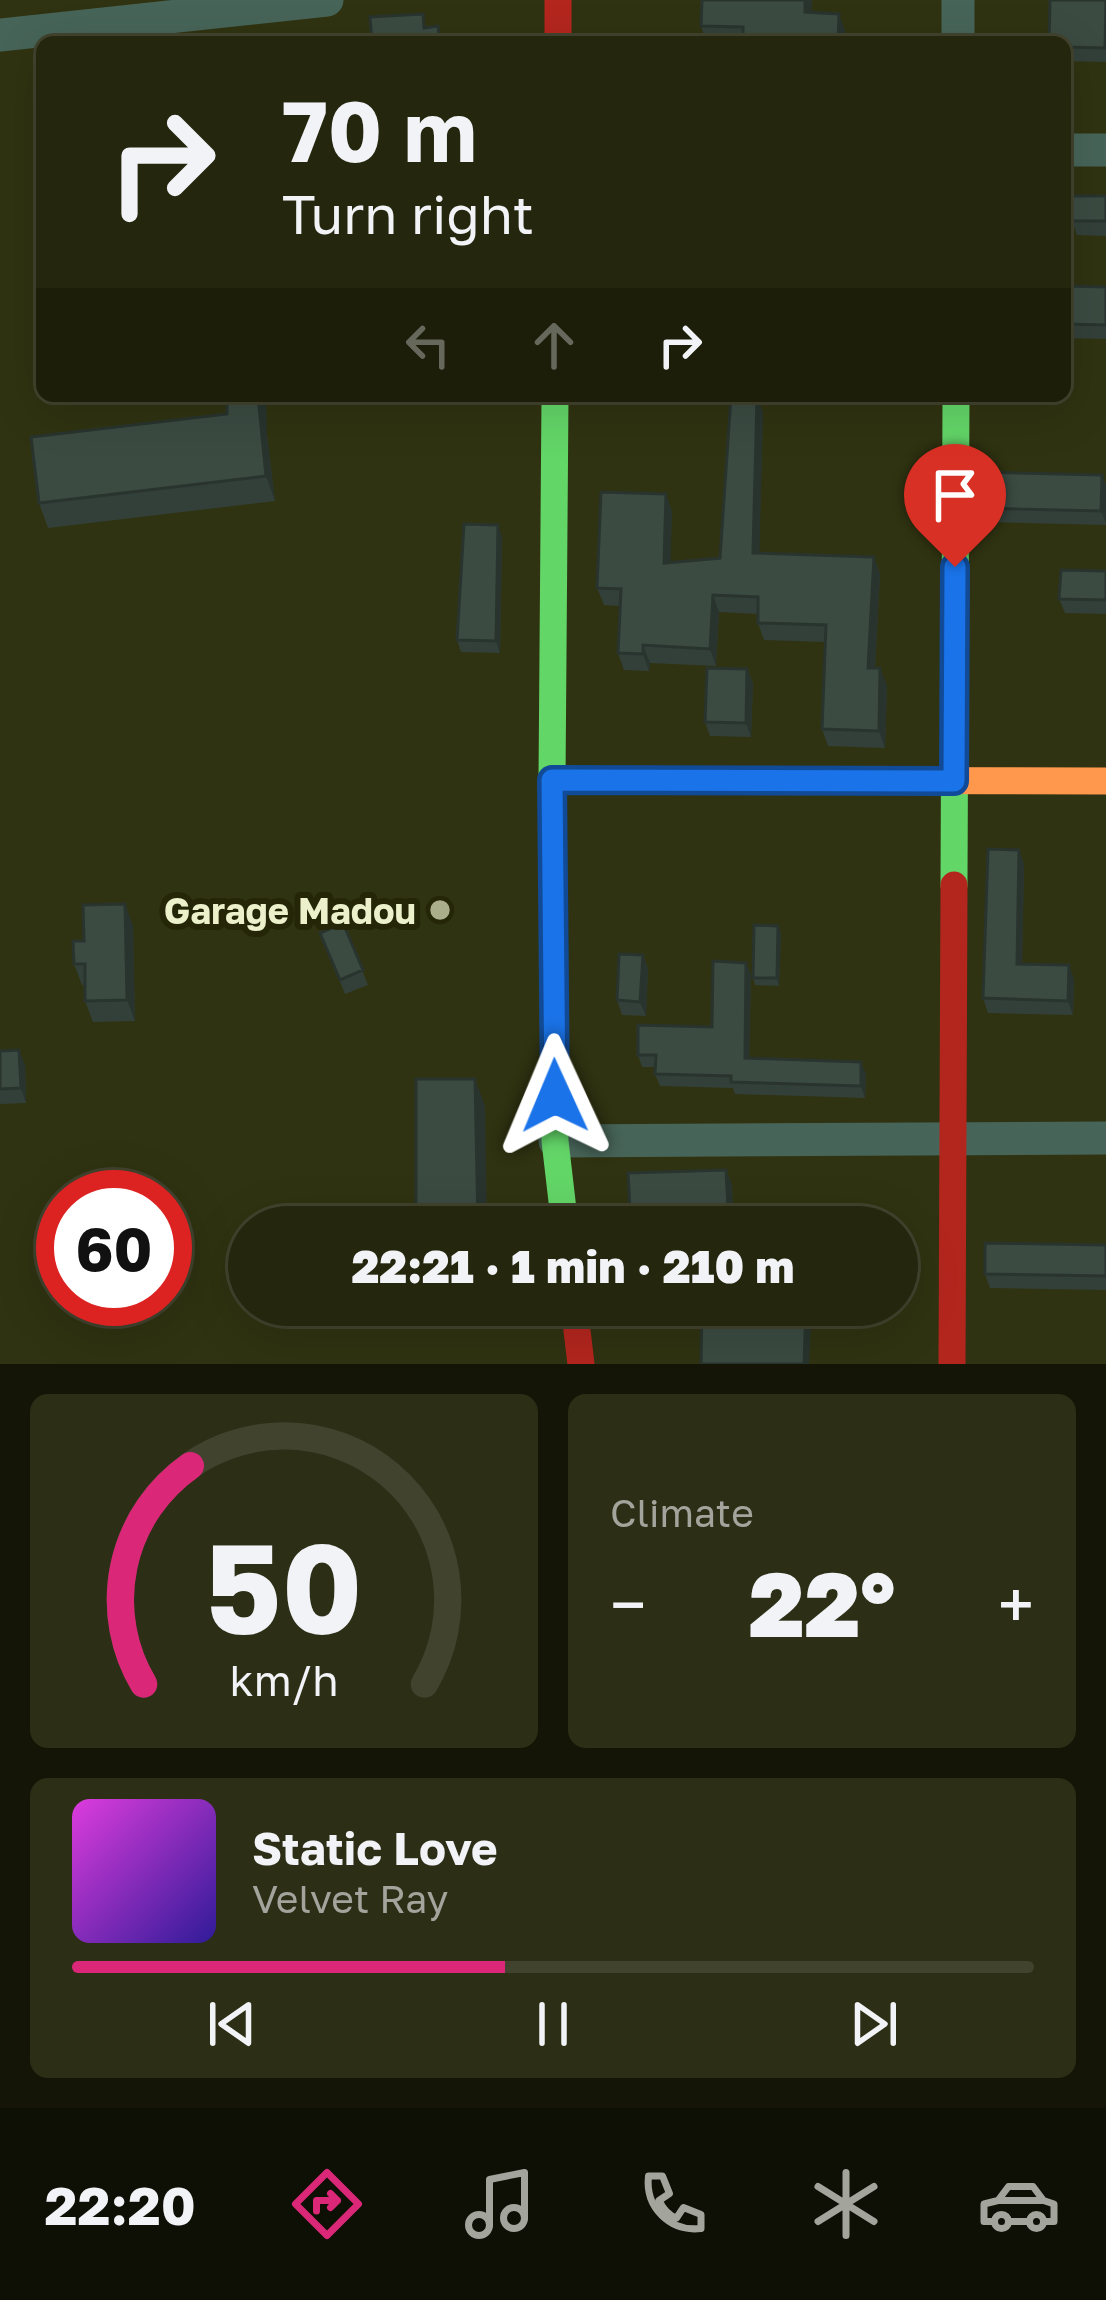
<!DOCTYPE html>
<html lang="en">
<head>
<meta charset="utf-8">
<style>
  body { margin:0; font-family:"Golos Text",sans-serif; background:#2c2e16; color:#f1f3f6; height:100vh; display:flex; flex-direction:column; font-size:45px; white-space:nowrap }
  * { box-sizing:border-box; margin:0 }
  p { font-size:39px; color:#a3a59d }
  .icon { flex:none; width:66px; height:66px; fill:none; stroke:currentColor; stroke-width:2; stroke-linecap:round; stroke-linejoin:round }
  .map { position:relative; height:1364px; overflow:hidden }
  .details { display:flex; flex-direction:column; gap:30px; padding:30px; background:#141507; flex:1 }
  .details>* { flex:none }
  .banner { position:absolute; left:36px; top:36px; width:1035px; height:366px; border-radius:18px; box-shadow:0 12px 48px #0002,0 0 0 3px #41432e; background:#24260d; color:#f1f3f6; overflow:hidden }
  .speed { position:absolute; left:36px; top:1170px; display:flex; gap:24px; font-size:60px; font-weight:700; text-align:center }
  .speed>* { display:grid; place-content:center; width:156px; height:156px; border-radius:50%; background:#24260d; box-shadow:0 12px 48px #0002,0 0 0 3px #41432e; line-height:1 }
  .speed .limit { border:18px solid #d22; background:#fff; color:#111 }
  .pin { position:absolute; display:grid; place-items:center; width:102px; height:102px; color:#fff; margin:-123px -51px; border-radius:50% 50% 50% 0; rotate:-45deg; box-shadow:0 0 12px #0007 }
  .pin .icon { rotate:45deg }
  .me { position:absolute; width:132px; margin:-66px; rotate:359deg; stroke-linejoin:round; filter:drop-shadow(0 0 9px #0008) }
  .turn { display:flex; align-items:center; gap:42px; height:252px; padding:0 48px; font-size:54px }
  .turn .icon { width:156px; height:156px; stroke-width:2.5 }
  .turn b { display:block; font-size:84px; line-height:102px }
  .lanes { display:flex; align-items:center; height:114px; padding:0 48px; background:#0003; justify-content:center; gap:60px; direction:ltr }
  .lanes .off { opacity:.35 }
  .big { font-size:90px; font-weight:800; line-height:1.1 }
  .details .tile { flex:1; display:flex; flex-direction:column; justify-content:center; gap:18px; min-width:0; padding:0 42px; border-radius:18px; background:#2c2e16 }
  .details .dial { align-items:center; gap:0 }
  .dial svg { height:312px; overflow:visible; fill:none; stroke:#41432e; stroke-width:7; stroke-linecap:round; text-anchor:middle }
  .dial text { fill:#f1f3f6; stroke:none }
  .song { display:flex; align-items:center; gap:36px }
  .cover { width:144px; height:144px; border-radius:18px; background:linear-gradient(135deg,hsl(300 70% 55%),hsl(250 70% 35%)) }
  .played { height:12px; border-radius:6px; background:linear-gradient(90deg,#db2777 45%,#41432e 45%) }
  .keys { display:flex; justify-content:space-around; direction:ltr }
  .heat { display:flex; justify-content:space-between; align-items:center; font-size:66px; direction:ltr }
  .details .tiles { flex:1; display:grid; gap:30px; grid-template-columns:1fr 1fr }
  .tile:last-child { grid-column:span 2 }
  .trip { position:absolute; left:228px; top:1206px; width:690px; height:120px; border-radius:60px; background:#24260d; box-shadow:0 12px 48px #0002,0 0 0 3px #41432e; font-weight:800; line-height:120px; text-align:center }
  .dock { display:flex; height:192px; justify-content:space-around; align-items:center; background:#0e0f05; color:#a3a59d }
  .dock .icon { width:84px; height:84px }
  .dock .selected { color:#db2777 }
  .dock b { font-size:54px; color:#f1f3f6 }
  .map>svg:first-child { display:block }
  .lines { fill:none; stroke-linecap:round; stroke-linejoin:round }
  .street { stroke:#476458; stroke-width:33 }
  .fast { stroke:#63d668; stroke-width:27 }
  .slow { stroke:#ff974d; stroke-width:27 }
  .jam { stroke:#b3261e; stroke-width:27 }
  .wall { fill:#334039 }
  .shaded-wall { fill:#29342e }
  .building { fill:#3b4b42; stroke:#29342e; stroke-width:3 }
  .route-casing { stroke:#114b97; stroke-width:30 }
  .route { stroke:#1a73e8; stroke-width:21 }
  .poi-dot { fill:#aaae8b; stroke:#242607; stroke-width:4.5 }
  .labels { text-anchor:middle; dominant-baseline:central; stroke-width:12; stroke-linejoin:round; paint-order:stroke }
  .poi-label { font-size:36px; font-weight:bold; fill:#ecf1cc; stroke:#242607; text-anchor:end }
</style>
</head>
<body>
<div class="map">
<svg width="1106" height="1364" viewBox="0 0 1106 1364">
  <rect width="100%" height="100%" fill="#303311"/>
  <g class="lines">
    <path class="street" d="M0,35L327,0
      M958,42V0
      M1065,150H1106
      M555,1141L1106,1138"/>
    <path class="fast" d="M555,396L552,780L555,1141L565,1227
      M954,885L956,396"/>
    <path class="slow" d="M552,780L1106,781"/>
    <path class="jam" d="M558,0V42
      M574,1305L581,1364
      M952,1364L954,885"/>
  </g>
  <path class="wall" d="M1106,0V62L1065,61V42Z
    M811,13L845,30V42H706L701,26Z
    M1106,196V236L1077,235L1072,221Z
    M1065,286L1106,287V339L1065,338Z
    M626,396H656V399L627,398Z
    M764,396H804V401L765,399Z
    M763,412L759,553L874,557L880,574L875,668L887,685L885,748L828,746L822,729L825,642L764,640L758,623V614L719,612L716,666L650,663L649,671L624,670L618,653L620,606L604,605L597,588L672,511L670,563L720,558Z
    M267,435L275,501L48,528L39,503Z
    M1102,475L1106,485V525L984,522L979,508Z
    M502,536L500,653L461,652L457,640Z
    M1106,571V614L1065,613L1059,599Z
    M747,669L753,683L751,737L710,736L705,722Z
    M1024,864L1022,964L1074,979L1073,1015L988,1013L983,998Z
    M343,923L368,985L345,994L320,933Z
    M133,925L135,1021L93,1022L85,1001V985H82L74,964L84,941Z
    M778,926L781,933L779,986L755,985L753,978Z
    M643,955L648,969L646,1016L622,1015L617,1000Z
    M746,963L751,975L749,1059L866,1074L865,1098L735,1094L733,1088L660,1086L655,1074L656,1067H642L638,1055L712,1027Z
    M0,1051L25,1065L26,1103L0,1104Z
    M726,1170L732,1185L733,1222L635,1225L630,1210Z
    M1106,1245V1290L990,1288L985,1274Z
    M424,1305H453L426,1310Z"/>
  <path class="shaded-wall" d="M805,0H812L811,29L805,12Z
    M839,14L845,30V42H838Z
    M258,396H266L267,435L275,501L266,476Z
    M757,396L763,412L759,570L753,553Z
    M1102,475L1106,485V523L1101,511Z
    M666,494L672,511L670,580L664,563Z
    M498,525L502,536L500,653L496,641Z
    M874,557L880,574L874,685L868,668Z
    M713,595L719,612L716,666L710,649Z
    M643,645L650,663L649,671L643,654Z
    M880,668L887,685L885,748L879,731Z
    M747,669L753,683L751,737L746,723Z
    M1019,850L1024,864L1022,978L1017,964Z
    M125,904L133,925L135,1021L127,1000Z
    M778,926L781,933L779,986L777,978Z
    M643,955L648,969L646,1016L640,1002Z
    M746,963L751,975L749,1070L745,1058Z
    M1069,965L1074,979L1073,1015L1068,1001Z
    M19,1050L25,1065L26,1103L21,1088Z
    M861,1062L866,1074L865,1098L861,1086Z
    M475,1079L485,1106L487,1227H478Z
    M726,1170L732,1185L733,1222L728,1207Z
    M806,1305H812L809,1364H804Z"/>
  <path class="building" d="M702,0H805V12L839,14L838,42L743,41V27L701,26Z
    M1050,0H1106L1105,48L1065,47V42H1049Z
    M423,14L424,28L438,26L440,42H372L370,17Z
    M1072,196H1106V221H1072Z
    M1065,286L1106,287V325L1065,324Z
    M227,396H258L266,476L39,503L31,437L227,414Z
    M731,396H757L753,553L874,557L868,668H880L879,731L822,729L826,625L758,623V597L713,595L710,649L643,645V654L618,653L621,589L597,588L601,492L666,494L664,563L720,558Z
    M980,472L1102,475L1101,511L979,508Z
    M464,524L498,525L496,641L457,640Z
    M1061,570L1106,571V600L1059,599Z
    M707,668L747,669L746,723L705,722Z
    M988,849L1019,850L1017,964L1069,965L1068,1001L983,998Z
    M125,904L127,1000L85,1001V964H74L73,941H84L83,905Z
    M343,923L363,970L340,980L320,933Z
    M754,925L778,926L777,978H753Z
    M619,954L643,955L640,1002L617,1000Z
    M713,961L746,963L745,1058L861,1062V1086L731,1082V1076L655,1074L656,1055H638V1025L712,1027Z
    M19,1050L21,1088L0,1089V1051Z
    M416,1079H475L478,1227H416Z
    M726,1170L728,1207L630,1210L628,1173Z
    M776,1210L834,1212L833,1227H776Z
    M985,1243L1106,1245V1276L985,1274Z
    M705,1305H806L804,1364H701L702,1309H705Z"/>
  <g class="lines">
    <defs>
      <path id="route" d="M555,1096L552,780L954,781L955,567"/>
    </defs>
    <use href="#route" class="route-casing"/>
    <use href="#route" class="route"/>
  </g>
  <circle class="poi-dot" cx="440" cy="910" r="12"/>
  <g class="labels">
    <g class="poi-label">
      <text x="416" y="910">Garage Madou</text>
    </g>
  </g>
</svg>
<div class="speed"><div class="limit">60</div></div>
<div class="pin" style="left:955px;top:567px;background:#d93025"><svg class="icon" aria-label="arrive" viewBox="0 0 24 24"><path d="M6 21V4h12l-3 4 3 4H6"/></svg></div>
<svg class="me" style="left:555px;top:1096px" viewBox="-20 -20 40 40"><path d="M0-17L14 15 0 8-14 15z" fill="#1a73e8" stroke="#fff" stroke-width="4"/></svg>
<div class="trip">22:21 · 1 min · 210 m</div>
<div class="banner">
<div class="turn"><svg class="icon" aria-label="right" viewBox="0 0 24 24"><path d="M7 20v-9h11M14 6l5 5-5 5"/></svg><div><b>70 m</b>Turn right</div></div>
<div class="lanes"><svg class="icon off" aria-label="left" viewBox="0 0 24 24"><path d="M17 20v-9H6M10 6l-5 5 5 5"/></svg><svg class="icon off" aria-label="ahead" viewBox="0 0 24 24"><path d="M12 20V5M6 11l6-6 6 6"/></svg><svg class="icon" aria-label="right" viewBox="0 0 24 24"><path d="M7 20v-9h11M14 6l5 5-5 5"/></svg></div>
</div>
</div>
<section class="details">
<div class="tiles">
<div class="tile dial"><svg viewBox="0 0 100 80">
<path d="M14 69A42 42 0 1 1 86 69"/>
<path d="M14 69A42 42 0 0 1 26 13" stroke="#db2777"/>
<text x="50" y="56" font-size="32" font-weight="700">50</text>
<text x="50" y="72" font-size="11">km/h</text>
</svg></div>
<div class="tile"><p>Climate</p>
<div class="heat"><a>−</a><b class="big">22°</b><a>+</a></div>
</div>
<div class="tile">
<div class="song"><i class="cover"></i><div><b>Static Love</b><p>Velvet Ray</p></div></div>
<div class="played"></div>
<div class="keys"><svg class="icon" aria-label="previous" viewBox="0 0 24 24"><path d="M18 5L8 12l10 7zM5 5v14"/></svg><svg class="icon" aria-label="pause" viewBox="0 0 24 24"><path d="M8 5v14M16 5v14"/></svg><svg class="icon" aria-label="next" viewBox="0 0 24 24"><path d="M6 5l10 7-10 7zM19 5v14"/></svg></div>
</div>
</div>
</section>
<nav class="dock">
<b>22:20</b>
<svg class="icon selected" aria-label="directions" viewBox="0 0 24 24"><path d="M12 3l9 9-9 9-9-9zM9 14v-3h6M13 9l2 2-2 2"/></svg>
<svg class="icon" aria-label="music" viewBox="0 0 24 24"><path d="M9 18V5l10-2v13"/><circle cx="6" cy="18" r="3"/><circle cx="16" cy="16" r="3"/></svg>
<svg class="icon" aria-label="phone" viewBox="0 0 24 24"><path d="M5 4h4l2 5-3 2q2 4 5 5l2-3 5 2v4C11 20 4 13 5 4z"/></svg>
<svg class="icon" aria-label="climate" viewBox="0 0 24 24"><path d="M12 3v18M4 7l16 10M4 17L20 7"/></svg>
<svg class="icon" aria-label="car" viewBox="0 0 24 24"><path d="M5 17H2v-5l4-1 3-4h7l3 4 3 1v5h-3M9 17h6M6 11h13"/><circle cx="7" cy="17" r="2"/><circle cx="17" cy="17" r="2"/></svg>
</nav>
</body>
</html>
